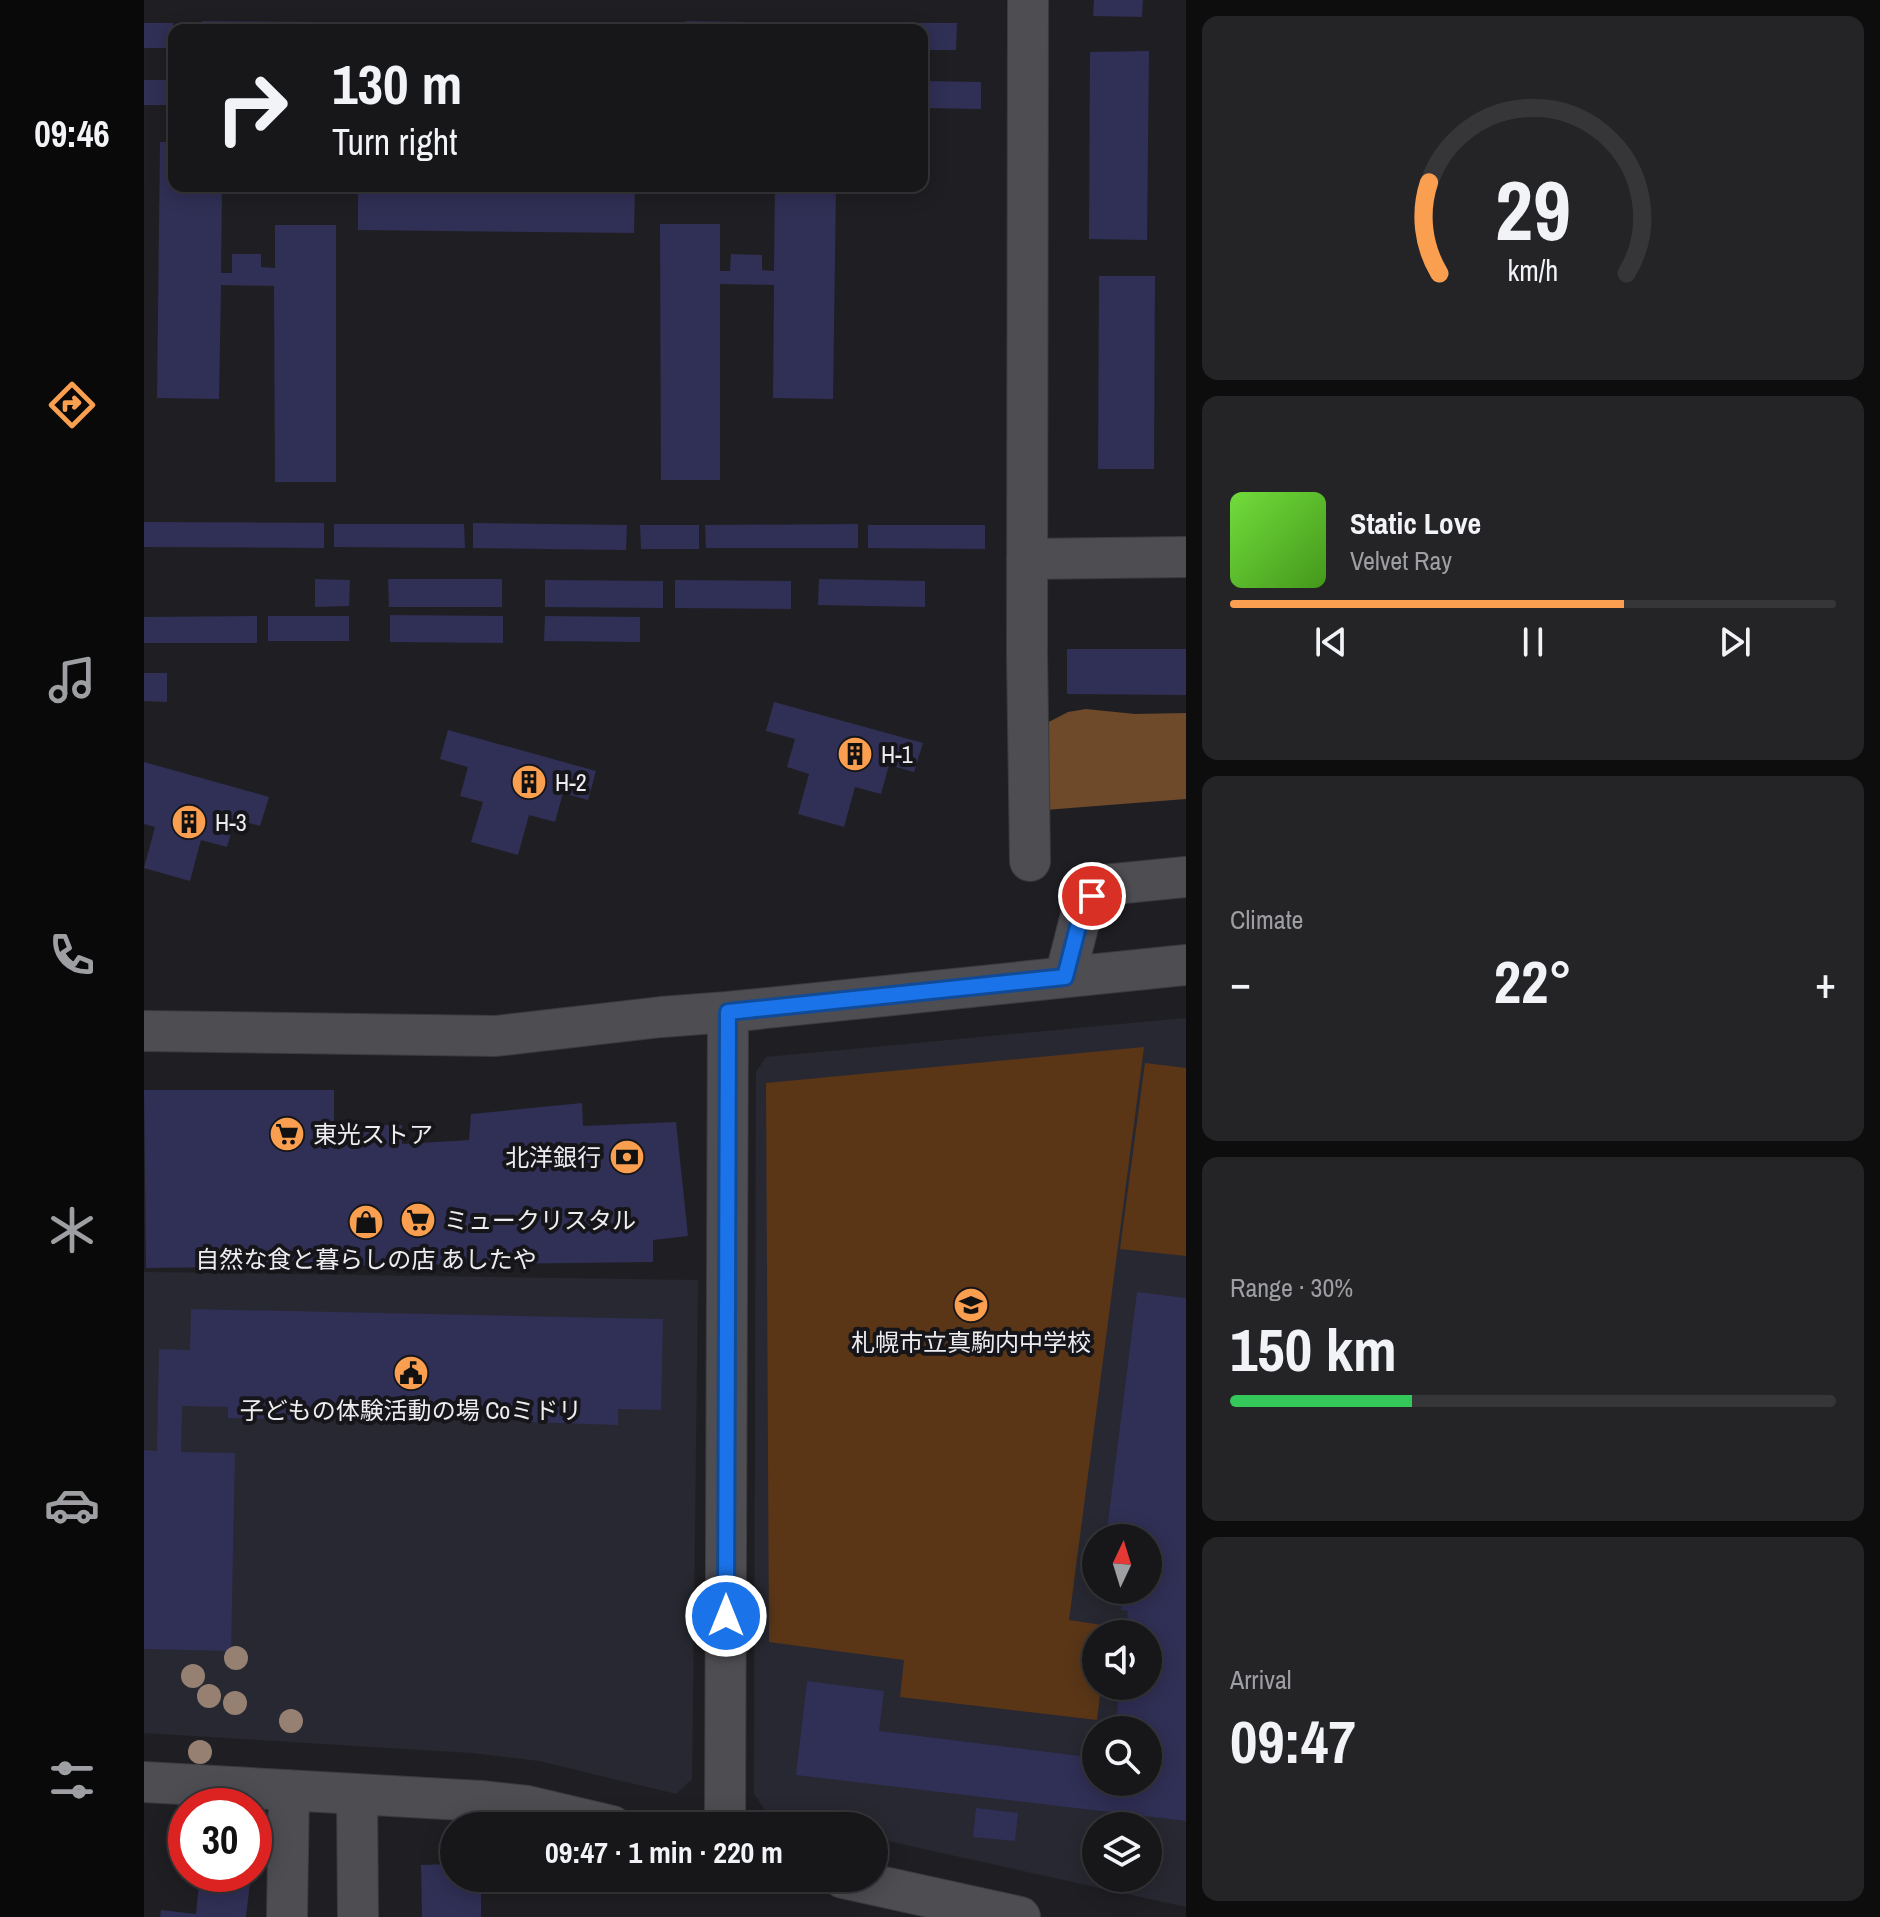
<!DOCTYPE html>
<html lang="en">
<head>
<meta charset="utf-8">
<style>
  body { margin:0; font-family:"Archivo Narrow","Noto Sans JP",sans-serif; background:#242427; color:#f1f3f6; height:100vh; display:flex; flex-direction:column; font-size:30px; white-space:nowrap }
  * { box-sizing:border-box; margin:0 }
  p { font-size:26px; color:#9e9fa2 }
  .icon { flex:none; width:44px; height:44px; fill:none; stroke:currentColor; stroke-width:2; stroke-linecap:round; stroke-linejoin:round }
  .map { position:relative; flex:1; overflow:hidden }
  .sheet { display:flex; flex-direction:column; gap:16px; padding:16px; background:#0d0d0e; width:694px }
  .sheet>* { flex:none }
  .guide { position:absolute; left:24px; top:24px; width:760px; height:168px; border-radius:16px; box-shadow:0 4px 20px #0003,0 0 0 2px #363639; background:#17171a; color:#f1f3f6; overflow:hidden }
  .needle { width:52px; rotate:4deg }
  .controls { position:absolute; left:938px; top:1524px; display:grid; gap:16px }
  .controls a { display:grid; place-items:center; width:80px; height:80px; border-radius:50%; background:#17171a; box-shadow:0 4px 20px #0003,0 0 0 2px #363639; font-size:40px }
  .speed { position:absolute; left:24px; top:1788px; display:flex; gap:16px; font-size:40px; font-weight:700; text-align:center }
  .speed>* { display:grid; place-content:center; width:104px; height:104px; border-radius:50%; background:#17171a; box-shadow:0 4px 20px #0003,0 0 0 2px #363639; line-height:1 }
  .speed .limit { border:12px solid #d22; background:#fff; color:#111 }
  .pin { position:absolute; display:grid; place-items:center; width:68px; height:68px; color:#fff; margin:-34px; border:4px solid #fff; border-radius:50%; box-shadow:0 2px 8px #0007 }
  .me { position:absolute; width:88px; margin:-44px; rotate:0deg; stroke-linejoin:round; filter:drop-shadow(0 0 6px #0008) }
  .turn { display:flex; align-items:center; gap:28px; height:168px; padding:0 32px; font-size:36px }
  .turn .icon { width:104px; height:104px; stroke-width:2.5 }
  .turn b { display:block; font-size:56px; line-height:68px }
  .big { font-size:60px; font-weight:800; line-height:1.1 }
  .sheet .widget { flex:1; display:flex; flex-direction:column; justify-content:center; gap:12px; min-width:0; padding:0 28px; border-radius:16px; background:#242427 }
  .sheet .dial { align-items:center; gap:0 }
  .dial svg { height:208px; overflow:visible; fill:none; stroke:#363639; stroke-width:7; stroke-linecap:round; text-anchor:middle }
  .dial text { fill:#f1f3f6; stroke:none }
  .song { display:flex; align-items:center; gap:24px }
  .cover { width:96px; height:96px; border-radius:12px; background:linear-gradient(135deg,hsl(100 70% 55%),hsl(100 70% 35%)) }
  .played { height:8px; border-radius:4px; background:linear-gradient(90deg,#fa9f4f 65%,#363639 65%) }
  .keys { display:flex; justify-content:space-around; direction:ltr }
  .heat { display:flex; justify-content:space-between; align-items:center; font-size:44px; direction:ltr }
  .charge { height:12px; border-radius:6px; background:linear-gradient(90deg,#34c759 30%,#363639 0) }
  .trip { position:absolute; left:296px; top:1812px; width:448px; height:80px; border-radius:40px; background:#17171a; box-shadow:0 4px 20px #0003,0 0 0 2px #363639; font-weight:800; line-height:80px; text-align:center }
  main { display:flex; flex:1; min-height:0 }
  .dock { display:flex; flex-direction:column; width:144px; justify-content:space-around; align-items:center; background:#09090a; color:#9e9fa2 }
  .dock .icon { width:56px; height:56px }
  .dock .active { color:#fa9f4f }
  .dock b { font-size:36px; color:#f1f3f6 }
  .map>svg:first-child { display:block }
  .built { fill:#282832; fill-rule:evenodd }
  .green { fill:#5a3617 }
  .forest { fill:#6e492a }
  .building { fill:#302f55 }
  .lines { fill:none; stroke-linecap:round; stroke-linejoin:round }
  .minor-casing { stroke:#3b3b3f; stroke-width:42 }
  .minor { stroke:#4d4d52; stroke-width:40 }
  .tree { fill:#958072 }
  .route-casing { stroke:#114b97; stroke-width:20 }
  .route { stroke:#1a73e8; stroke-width:14 }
  .labels { text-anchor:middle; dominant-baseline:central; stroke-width:8; stroke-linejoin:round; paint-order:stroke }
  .poi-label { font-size:24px; fill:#ededf0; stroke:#16161a; text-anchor:start }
</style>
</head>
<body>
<main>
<nav class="dock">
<b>09:46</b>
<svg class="icon active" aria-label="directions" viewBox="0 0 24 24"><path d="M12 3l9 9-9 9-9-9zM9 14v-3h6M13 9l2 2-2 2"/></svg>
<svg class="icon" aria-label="music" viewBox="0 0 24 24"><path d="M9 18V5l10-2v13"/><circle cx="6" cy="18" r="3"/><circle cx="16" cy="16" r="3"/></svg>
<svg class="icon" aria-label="phone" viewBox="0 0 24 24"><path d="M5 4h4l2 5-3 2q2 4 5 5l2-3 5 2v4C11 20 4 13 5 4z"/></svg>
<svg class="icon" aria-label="climate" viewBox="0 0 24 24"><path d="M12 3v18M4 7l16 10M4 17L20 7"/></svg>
<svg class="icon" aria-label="car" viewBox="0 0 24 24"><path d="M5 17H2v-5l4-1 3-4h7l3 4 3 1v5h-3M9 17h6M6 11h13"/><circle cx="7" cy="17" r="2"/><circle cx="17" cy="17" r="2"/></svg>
<svg class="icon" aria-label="filters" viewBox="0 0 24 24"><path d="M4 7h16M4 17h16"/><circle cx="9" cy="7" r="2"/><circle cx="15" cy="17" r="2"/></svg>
</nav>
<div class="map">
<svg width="1042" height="1917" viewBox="0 0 1042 1917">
  <rect width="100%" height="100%" fill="#1f1f23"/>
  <path class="built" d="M1042,1018V1907L730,1838V1826H677L624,1814L610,1794L612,1072L622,1057ZM952,1538H1004V1590H952ZM952,1634H1004V1686H952ZM952,1730H1004V1782H952ZM952,1826H1004V1878H952Z
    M0,1272L554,1280L548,1779L532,1794L395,1761L328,1753L0,1733Z"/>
  <path class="green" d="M1000,1047L925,1620L964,1626L963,1634H952V1686H957L953,1720L756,1697L760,1660L625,1642L622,1083Z
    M1001,1063L1042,1068V1256L976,1249Z"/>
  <path class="forest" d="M942,709L991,714L1042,713V799L901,810L897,726L924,712Z"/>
  <path class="building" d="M950,0H999L998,17L949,16Z
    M58,21L171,22V30H58Z
    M541,21L681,23V30H541Z
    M0,23H29V48H0Z
    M710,23H813L812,50H778V30H710Z
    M248,26L376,27V30H248Z
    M1005,51L1003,240L945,239L946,52Z
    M0,80H29V105H0Z
    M778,81L837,82V109L778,108Z
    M16,142H30V186H78L77,273H88V254H117V267L131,268V225H192V482H131L130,286L77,285L75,399L13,398Z
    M214,186H491L490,233L214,230Z
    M631,186H692L689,399L629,398L630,285L576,284V480H517L516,224H576V271H586L587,254L618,255V270L630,271Z
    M955,276H1011L1010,469H954Z
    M0,522L180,523V548L0,547Z
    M329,523L483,525L482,550L329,548Z
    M190,524H320L321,548L190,547Z
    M714,524V548H562L561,525Z
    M496,525H555V549H497Z
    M724,525H841V549L724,548Z
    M171,579L206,580L205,606L171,607Z
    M244,579H358V607H245Z
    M675,579L781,581V607L674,605Z
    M401,580L519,581V608L401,607Z
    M531,580L647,581V609L531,608Z
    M246,615L359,616V643L246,642Z
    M113,616V643H0V617Z
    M124,616H205V641H124Z
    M401,616L496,617V642L400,641Z
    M923,649H1042V695L923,694Z
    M0,673H23V702L0,701Z
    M630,702L779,743L770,772L745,765L737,794L711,787L700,827L654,814L665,774L643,767L651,739L622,731Z
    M304,730L452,771L444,800L419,793L411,822L385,815L374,855L327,842L339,802L316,796L324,767L296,759Z
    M0,762L125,797L116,826L91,819L83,847L57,840L46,881L0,868L11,827L0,824Z
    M0,1090H190V1125H258V1144L325,1140L327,1114L438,1103L439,1126L532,1122L544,1236L509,1240V1262L2,1268Z
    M993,1292L1042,1298V1821L652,1775L663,1681L740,1691L735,1731L952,1758V1782H1004V1730H971L976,1686H1004V1634H982L984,1611L977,1610L979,1590H1004V1538H962Z
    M47,1309L519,1319L517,1410L474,1409V1425L383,1422V1411L171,1407L170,1420L84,1418V1407L38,1406L37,1452L91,1453L87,1651L0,1649V1450L13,1451L15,1349L46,1350Z
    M832,1808L874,1813L871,1841L829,1837Z
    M310,1864V1878H337V1917H278L277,1865Z
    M56,1874H107L102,1917H16L17,1910L52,1914Z"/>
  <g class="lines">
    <defs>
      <path id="minor" d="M884,0L883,654L886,861
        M883,559L1042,557
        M921,977L937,915L948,896L960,885L1042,877
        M0,1031L352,1036L517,1017L584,1012L1042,965
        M0,1782L337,1801L383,1806L468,1826
        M213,1794L214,1917
        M581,1826L584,1012
        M699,1878L876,1917
        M143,1917L145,1790"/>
    </defs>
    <use href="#minor" class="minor-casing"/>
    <use href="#minor" class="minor"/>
  </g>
  <g class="tree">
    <circle cx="92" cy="1658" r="12"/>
    <circle cx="49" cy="1676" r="12"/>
    <circle cx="65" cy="1696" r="12"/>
    <circle cx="91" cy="1703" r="12"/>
    <circle cx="147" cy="1721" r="12"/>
    <circle cx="56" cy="1752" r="12"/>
  </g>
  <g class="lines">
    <defs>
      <path id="route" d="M582,1616L584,1012L921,977L937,915L948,896"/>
    </defs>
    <use href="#route" class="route-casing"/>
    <use href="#route" class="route"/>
  </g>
  <defs>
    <symbol id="building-disc" viewBox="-11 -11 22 22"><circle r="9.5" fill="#fa9f4f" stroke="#16161a"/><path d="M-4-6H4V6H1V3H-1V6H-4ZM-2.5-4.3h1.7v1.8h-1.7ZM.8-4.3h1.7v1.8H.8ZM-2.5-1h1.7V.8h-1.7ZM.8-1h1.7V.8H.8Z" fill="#111"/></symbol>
    <symbol id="supermarket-disc" viewBox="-11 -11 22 22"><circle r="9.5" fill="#fa9f4f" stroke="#16161a"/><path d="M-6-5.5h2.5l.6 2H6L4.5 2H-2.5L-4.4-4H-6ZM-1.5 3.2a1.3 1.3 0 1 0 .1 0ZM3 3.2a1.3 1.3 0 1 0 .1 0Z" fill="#111"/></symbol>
    <symbol id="bank-disc" viewBox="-11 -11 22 22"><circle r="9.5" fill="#fa9f4f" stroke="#16161a"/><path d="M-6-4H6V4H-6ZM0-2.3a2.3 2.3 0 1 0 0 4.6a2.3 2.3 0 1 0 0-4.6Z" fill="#111"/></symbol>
    <symbol id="shop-disc" viewBox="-11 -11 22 22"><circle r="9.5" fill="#fa9f4f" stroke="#16161a"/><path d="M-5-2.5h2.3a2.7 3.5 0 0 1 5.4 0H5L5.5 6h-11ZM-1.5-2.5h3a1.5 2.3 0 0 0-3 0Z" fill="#111"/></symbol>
    <symbol id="school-disc" viewBox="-11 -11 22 22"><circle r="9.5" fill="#fa9f4f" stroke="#16161a"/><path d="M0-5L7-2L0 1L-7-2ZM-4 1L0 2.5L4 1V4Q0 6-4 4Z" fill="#111"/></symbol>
    <symbol id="civic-disc" viewBox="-11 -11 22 22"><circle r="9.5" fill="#fa9f4f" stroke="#16161a"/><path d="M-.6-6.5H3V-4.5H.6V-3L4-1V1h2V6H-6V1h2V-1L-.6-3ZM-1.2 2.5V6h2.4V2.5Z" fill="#111"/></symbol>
  </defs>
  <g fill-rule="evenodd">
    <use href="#building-disc" x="691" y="734" width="40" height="40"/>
    <use href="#building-disc" x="365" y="762" width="40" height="40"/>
    <use href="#building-disc" x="25" y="802" width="40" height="40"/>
    <use href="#supermarket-disc" x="123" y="1114" width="40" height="40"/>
    <use href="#bank-disc" x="463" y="1137" width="40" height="40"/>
    <use href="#supermarket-disc" x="254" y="1200" width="40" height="40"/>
    <use href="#shop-disc" x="202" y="1202" width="40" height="40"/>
    <use href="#school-disc" x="807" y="1285" width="40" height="40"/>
    <use href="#civic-disc" x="247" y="1353" width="40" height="40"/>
  </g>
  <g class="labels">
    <g class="poi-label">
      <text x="737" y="754">H-1</text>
      <text x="411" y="782">H-2</text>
      <text x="71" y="822">H-3</text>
      <text x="169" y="1134">東光ストア</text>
      <text x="457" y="1157" text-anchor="end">北洋銀行</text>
      <text x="300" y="1220">ミュークリスタル</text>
      <text x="222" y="1259" text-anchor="middle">自然な食と暮らしの店 あしたや</text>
      <text x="827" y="1342" text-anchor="middle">札幌市立真駒内中学校</text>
      <text x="267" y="1410" text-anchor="middle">子どもの体験活動の場 Coミドリ</text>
    </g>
  </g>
</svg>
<div class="controls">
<a><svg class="needle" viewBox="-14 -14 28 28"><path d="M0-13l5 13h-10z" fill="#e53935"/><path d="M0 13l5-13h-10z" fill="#9e9fa2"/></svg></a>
<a><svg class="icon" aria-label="sound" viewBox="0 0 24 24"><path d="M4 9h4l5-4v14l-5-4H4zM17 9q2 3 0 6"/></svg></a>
<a><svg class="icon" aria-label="search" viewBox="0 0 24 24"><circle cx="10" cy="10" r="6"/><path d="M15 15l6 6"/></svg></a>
<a><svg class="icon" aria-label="layers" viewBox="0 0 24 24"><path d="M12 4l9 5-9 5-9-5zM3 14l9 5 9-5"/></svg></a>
</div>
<div class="speed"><div class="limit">30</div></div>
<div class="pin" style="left:948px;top:896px;background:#d93025"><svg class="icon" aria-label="arrive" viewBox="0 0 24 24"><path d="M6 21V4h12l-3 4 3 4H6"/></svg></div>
<svg class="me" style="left:582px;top:1616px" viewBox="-20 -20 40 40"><circle r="17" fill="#1a73e8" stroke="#fff" stroke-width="3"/><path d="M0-11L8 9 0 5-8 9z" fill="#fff"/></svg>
<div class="trip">09:47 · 1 min · 220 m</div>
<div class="guide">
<div class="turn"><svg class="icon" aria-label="right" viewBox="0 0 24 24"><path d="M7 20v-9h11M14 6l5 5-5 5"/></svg><div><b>130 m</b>Turn right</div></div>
</div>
</div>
<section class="sheet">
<div class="widget dial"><svg viewBox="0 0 100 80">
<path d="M14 69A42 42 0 1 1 86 69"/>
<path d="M14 69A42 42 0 0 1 10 34" stroke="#fa9f4f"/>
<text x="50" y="56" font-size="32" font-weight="700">29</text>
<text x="50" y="72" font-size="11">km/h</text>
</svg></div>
<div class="widget">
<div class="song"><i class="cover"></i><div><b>Static Love</b><p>Velvet Ray</p></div></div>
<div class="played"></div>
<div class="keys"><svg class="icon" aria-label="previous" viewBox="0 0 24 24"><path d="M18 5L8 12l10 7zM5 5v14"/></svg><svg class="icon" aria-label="pause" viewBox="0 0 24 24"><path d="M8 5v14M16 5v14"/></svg><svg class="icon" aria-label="next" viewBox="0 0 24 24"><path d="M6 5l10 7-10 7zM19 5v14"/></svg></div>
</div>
<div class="widget"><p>Climate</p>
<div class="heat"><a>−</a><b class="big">22°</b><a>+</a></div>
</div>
<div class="widget"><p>Range · 30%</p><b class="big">150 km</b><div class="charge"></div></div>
<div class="widget"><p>Arrival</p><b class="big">09:47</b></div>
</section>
</main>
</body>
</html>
